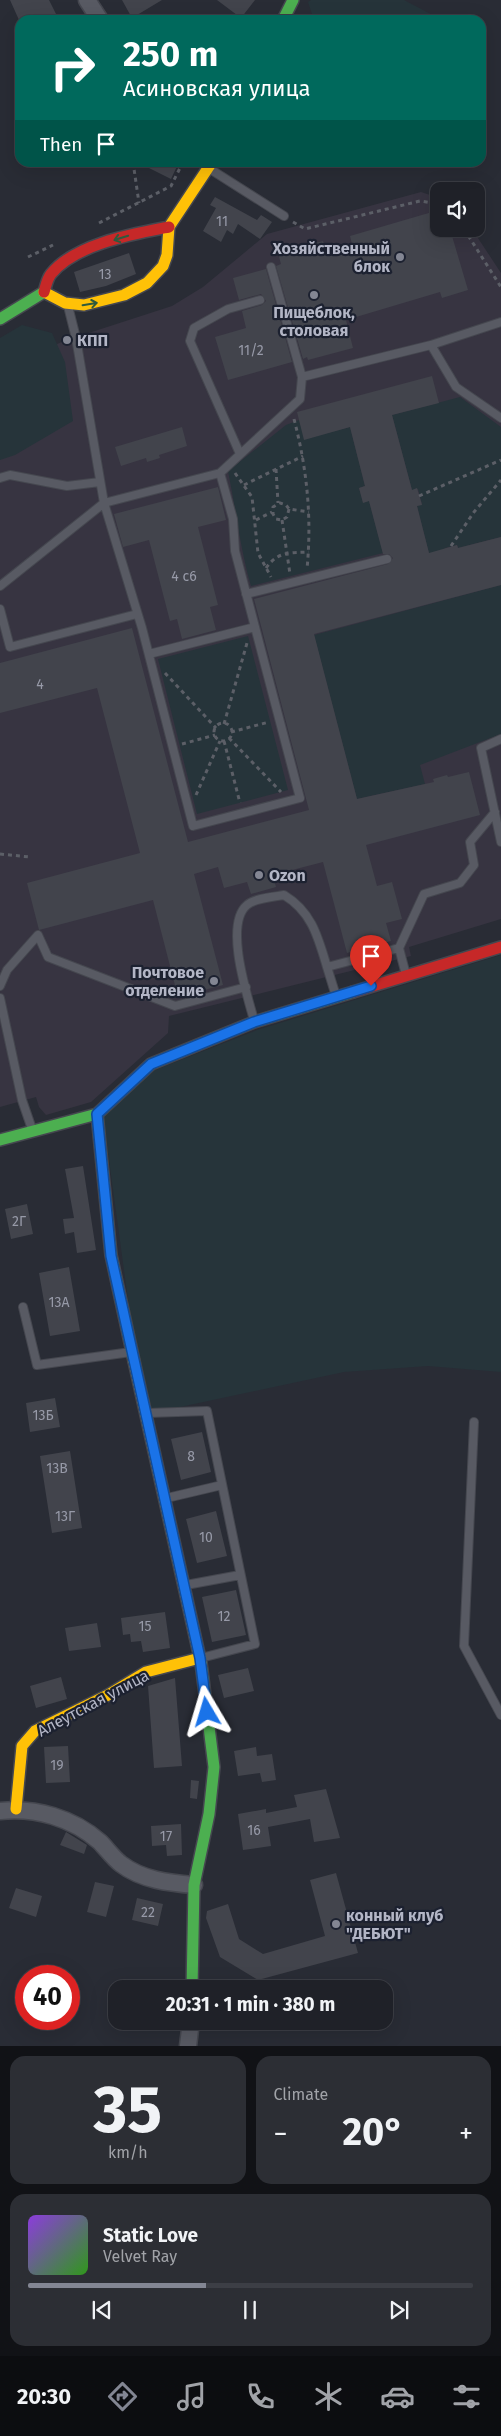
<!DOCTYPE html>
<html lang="en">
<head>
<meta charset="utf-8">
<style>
  body { margin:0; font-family:"Fira Sans",sans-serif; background:#2c2e34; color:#f1f3f6; height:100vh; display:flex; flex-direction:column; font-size:19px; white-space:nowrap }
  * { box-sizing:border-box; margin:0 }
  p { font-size:16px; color:#a1a3a8 }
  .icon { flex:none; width:28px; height:28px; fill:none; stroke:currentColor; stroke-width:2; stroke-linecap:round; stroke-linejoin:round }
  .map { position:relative; height:2046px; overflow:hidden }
  .sheet { display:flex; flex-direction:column; gap:10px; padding:10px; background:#111216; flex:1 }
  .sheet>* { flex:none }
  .guide { position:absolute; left:15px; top:15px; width:471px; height:152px; border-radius:15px; box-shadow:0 5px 20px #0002,0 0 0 1px #3c3e45; background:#00695c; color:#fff; overflow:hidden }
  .fabs { position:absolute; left:430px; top:182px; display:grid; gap:10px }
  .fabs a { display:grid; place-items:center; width:55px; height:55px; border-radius:10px; background:#1f2128; box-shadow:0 5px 20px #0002,0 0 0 1px #3c3e45; font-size:25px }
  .speed { position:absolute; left:15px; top:1965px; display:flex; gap:10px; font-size:25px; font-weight:700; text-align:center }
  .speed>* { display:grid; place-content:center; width:65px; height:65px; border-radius:50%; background:#1f2128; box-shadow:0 5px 20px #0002,0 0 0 1px #3c3e45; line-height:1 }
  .speed .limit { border:8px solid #d22; background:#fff; color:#111 }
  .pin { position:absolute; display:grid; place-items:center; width:42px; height:42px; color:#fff; margin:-51px -21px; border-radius:50% 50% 50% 0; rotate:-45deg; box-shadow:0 0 5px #0007 }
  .pin .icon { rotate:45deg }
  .me { position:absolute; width:55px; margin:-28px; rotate:353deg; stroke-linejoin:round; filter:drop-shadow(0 0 4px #0008) }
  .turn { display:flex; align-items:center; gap:18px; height:105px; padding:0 25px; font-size:22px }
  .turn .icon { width:65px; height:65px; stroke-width:2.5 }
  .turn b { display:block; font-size:35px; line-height:42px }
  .then { display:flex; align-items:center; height:48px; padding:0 25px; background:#0003; gap:10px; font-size:19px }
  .big { font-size:38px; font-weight:700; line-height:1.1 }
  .sheet .widget { flex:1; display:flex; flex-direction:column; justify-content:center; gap:8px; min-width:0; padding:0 18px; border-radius:15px; background:#2c2e34 }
  .sheet .dial { align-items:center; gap:0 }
  .dial b { font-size:65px; line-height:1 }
  .song { display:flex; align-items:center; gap:15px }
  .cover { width:60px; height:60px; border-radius:8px; background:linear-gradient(135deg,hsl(270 70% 55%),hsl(110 70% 35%)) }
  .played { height:5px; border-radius:2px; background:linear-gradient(90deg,#838693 40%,#3c3e45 40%) }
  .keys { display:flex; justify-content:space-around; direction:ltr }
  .heat { display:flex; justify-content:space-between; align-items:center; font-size:28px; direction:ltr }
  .sheet .tiles { flex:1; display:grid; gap:10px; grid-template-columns:1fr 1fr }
  .widget:last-child { grid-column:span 2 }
  .trip { position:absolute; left:108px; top:1980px; width:285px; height:50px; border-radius:15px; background:#1f2128; box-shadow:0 5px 20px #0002,0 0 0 1px #3c3e45; font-weight:700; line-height:50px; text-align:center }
  .tab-bar { display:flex; height:80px; justify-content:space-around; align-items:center; background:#0c0d10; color:#a1a3a8 }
  .tab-bar .icon { width:35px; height:35px }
  .tab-bar .current { color:#838693 }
  .tab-bar b { font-size:22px; color:#f1f3f6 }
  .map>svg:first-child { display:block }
  .medical { fill:#373441 }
  .green { fill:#26343a }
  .building { fill:#42444c }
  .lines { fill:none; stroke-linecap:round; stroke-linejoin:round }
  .lane-casing { stroke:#45474f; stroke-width:10 }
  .street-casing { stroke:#45474f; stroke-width:19 }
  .fast-casing { stroke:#45474f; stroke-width:14 }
  .slow-casing { stroke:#45474f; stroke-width:14 }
  .jam-casing { stroke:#45474f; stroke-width:14 }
  .path { stroke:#5c5f67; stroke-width:3; stroke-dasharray:4 4; stroke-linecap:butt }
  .lane { stroke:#585a63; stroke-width:8 }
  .street { stroke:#585a63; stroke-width:16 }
  .fast { stroke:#4caf50; stroke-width:11 }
  .slow { stroke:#ffc107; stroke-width:11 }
  .jam { stroke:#c62828; stroke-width:11 }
  .oneway { stroke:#2f5a3d }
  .route-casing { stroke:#114b97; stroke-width:12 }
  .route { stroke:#1a73e8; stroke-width:9 }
  .poi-dot { fill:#838693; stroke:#1c2130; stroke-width:2 }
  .labels { text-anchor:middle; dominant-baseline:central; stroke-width:4.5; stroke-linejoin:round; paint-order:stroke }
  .number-label { font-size:14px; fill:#979aa8 }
  .poi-label { font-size:16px; font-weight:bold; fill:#b3b6c6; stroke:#1c2130; text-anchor:start }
  .street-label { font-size:16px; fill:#b3b6c6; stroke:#1c2130 }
</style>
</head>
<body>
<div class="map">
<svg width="501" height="2046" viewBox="0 0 501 2046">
  <rect width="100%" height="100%" fill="#292c35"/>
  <path class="medical" d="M421,192L439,198V229H472L501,273V919L409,947L411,956L169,1016L168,1033L91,1102L46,1115L39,1107L36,1097L0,1107V369L64,341L172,306L203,287L267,234Z"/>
  <path class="green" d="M311,0H404L442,20H314L308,2Z
    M22,325L52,333L65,362L73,421L15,455L0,460V338Z
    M460,397L501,427V537L458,548L457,545L445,548L433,569L417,506L422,504L418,489L412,490L392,415Z
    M299,420L305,439L350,427L365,486L359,488L363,502L369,501L383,553L251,586C240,548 236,510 228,471L286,425Z
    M501,585V734L420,765L425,784L357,799L314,635Z
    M248,636L288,790L197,814L158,659Z
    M501,955V1372L428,1366L344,1372L152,1413L135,1351L103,1116L155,1070L257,1030Z"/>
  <path class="building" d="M10,0H49L59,20H19Z
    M122,0H162L132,18Z
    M217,0H255L241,18Z
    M137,162H179L171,179Z
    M215,197L257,220L261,215L272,222L260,239L238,224L233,234L227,230L221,242L203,231L216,208L210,205Z
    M439,210V229H450L468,290L442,298L440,292L346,320L353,348L308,360L307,357L303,359L276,266L281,264L278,253L323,241L327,255L353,248L350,236Z
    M129,253L136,274L106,286L80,292L74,272Z
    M266,269L292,362L228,380L215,337L246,328L242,311L262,305L266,301L261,294L239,300L233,278Z
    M432,376L439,403L392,415L412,490L417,488L422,505L417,506L429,553L457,545L458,548L501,537V585L314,634L357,799L434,782L433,779L447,775L448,777L469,772L480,815L366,845L377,886L392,882L402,919L386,923L391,941L347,953L323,862L273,875L276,887L251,894L247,882L224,888L218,867L194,874L223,985L178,997L153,900L39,930L27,883L140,853L97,688L0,713V663L132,628L188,842L309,810L254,599L388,564L393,558L389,554H383L369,501L363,503L359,488L365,486L350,427L304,440L297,412Z
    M182,427L187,446L159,455L160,458L147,462L146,458L121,466L115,447Z
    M218,487L226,520L198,527L218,605L210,607L216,630L182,639L177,619L170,621L149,540L123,547L114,514Z
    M83,1166L96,1250L77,1253L74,1232L65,1234L63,1219L74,1218L65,1169Z
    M27,1204L33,1234L11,1239L5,1209Z
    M69,1267L80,1331L50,1336L39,1273Z
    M55,1398L60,1427L30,1432L26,1403Z
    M202,1432L211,1472L181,1480L171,1439Z
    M70,1451L82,1528L52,1533L40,1456Z
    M216,1511L227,1556L197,1563L186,1519Z
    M236,1590L246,1635L212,1642L202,1597Z
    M165,1612L170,1648L143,1652L141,1641L131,1642L130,1634L123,1635L121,1618Z
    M97,1623L101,1647L69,1651L65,1628Z
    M248,1668L254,1691L224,1698L218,1675Z
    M61,1677L67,1699L36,1708L30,1686Z
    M175,1678L182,1766L154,1768L148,1686Z
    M68,1746L70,1782L46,1783L44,1747Z
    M256,1747L257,1756L272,1754L276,1780L262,1782L260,1773L238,1776L234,1751Z
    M191,1780L199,1781L197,1799L190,1798Z
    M326,1789L340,1838L314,1842L310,1819L268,1827L271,1846L243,1850L238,1814L266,1809V1813L297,1807L294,1795Z
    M181,1824L182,1855L167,1856L166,1845L152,1846L151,1826Z
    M66,1832L87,1845L84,1854L60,1845Z
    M336,1873L358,1953L258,1980L220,1957L206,1918L207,1911L228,1904L239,1939L263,1954L325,1936L310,1880Z
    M95,1882L114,1886L106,1917L87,1912Z
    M16,1888L42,1896L36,1917L9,1908Z
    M137,1898L163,1904L158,1926L132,1920Z"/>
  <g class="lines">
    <defs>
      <path id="lane" d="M210,169L284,216
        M271,267L302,377
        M68,306L76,338L104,503L142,628L193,826L300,798L235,551L233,519L220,473
        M431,345L456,387L501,418
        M240,454L190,341L194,328L228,309L260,300
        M0,478L10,475L67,486L100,482
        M0,586L104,503L220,473L300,399L302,377L431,345L501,322
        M246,594L387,559
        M0,609L10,647L137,614
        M149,654L255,627
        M501,739L481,748L501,842
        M399,948L406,975
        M327,967L336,996
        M0,986L7,970L38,935L48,957L175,1006L246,987
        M0,998L22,1100L32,1129
        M254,1020C247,995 224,924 247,905C255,898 274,897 284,895C312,912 318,937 327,967L399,948L424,894L460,883L474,865L470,842L495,812
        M23,1307L37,1365L131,1352
        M148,1413L207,1411L255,1644L201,1658
        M474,1422L464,1646L501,1715
        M167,1498L222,1485
        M186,1585L240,1575"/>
      <path id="street" d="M87,0L100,20
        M0,1811C35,1807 73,1818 100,1842C107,1849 113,1858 121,1864C142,1880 169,1883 194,1885
        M188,2046L191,2021"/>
      <path id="fast" d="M283,20L293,0
        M0,319L44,292
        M97,1114L111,1255L134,1361
        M0,1140L97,1114L151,1064L254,1022L353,992
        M192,1989L194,1885L209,1814L214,1767L201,1663"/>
      <path id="slow" d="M44,292L65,303L84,305L124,295L147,283L163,266L167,255L169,227L212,162
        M134,1361L201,1663
        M16,1809L22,1746L35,1731L108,1695L146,1672L200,1658"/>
      <path id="jam" d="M44,292C46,286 47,279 51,274C75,244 133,234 169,227
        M353,992L501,947"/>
    </defs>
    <use href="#lane" class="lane-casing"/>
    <use href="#street" class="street-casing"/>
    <use href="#fast" class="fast-casing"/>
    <use href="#slow" class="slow-casing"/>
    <use href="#jam" class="jam-casing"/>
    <path class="path" d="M133,162L139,203
      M293,222L305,229L420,201L439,204
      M99,223L171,186L183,162
      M464,229L501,287
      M28,257L53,245
      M294,419C307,469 312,517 307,569
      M276,469L278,503
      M235,473L252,497L258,553L271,577
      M244,485L303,456
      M419,496L501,460
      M289,509L287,517L282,520L276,519L273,514V507L280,503L286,505L289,509L309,512
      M256,520L272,512
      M282,520L290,574
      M451,546L474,512L501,480
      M266,568C278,551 290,553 309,552
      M165,673L216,728
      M214 732a9 9 0 1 1 18 0a9 9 0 1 1-18 0Z
      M224,724L247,643
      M231,732L269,722
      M229,738L281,792
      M224,741L240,803
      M182,744L215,735
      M196,795L220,741
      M0,854L30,857"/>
    <use href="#lane" class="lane"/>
    <use href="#street" class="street"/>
    <use href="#fast" class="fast"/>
    <use href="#slow" class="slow"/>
    <use href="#jam" class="jam"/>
  </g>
  <defs><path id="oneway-shaft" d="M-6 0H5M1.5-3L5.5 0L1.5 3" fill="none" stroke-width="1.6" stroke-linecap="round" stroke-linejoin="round" transform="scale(1.25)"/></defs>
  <g class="oneway">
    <use href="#oneway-shaft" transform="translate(121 238) rotate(163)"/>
    <use href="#oneway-shaft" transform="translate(90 304) rotate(-9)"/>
  </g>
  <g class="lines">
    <defs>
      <path id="route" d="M207,1712L200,1658L111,1256L97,1114L151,1064L254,1022L371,986"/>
    </defs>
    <use href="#route" class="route-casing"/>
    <use href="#route" class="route"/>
  </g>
  <g class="poi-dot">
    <circle cx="400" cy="257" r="5"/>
    <circle cx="314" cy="295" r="5"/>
    <circle cx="67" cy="340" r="5"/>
    <circle cx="259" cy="875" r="5"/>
    <circle cx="214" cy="981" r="5"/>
    <circle cx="336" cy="1924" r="5"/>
  </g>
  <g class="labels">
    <g class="number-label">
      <text x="222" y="221">11</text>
      <text x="105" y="274">13</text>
      <text x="251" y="350">11/2</text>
      <text x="184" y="576">4 с6</text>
      <text x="40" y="684">4</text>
      <text x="19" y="1221">2Г</text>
      <text x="59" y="1302">13А</text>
      <text x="43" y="1415">13Б</text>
      <text x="191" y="1456">8</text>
      <text x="57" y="1468">13В</text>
      <text x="65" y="1516">13Г</text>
      <text x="206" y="1537">10</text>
      <text x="224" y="1616">12</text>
      <text x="145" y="1626">15</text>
      <text x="57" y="1765">19</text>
      <text x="254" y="1830">16</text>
      <text x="166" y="1836">17</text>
      <text x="148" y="1912">22</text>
    </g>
    <g class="poi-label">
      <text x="390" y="248" text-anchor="end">Хозяйственный<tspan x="390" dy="18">блок</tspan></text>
      <text x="314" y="312" text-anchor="middle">Пищеблок,<tspan x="314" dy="18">столовая</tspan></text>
      <text x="77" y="340">КПП</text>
      <text x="269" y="875">Ozon</text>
      <text x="204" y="972" text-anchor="end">Почтовое<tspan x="204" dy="18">отделение</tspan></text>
      <text x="346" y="1915">конный клуб<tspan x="346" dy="18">"ДЕБЮТ"</tspan></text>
    </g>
    <g class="street-label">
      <text transform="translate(93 1703) rotate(-28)">Алеутская улица</text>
    </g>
  </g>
</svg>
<div class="fabs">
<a><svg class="icon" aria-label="sound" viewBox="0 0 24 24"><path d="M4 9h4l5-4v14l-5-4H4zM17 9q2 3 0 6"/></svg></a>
</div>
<div class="speed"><div class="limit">40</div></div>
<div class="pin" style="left:371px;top:986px;background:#d93025"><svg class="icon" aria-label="arrive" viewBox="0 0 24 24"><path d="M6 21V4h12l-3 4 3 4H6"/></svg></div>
<svg class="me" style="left:207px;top:1712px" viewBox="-20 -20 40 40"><path d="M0-17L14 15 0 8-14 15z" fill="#1a73e8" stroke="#fff" stroke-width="4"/></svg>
<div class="trip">20:31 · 1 min · 380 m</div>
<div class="guide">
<div class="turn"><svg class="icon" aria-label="right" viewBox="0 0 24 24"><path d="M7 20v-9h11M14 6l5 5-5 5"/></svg><div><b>250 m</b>Асиновская улица</div></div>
<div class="then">Then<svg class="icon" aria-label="arrive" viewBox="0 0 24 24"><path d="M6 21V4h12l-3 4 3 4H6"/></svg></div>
</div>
</div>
<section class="sheet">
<div class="tiles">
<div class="widget dial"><b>35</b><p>km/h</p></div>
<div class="widget"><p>Climate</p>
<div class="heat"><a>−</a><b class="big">20°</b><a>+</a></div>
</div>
<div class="widget">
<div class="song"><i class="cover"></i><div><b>Static Love</b><p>Velvet Ray</p></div></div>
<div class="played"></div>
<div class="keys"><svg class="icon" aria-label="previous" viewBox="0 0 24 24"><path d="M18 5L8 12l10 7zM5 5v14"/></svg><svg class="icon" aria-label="pause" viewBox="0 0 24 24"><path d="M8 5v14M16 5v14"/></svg><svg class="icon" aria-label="next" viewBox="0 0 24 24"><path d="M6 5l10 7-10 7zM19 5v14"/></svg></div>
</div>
</div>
</section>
<nav class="tab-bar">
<b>20:30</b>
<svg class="icon current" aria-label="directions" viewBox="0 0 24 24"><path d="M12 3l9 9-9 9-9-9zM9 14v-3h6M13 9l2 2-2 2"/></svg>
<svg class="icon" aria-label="music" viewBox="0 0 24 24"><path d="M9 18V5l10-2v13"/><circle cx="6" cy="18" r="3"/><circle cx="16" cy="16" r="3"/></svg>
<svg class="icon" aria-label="phone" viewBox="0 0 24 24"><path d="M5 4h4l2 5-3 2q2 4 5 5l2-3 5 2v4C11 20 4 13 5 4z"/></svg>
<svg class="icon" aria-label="climate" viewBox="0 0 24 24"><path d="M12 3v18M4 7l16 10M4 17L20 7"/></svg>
<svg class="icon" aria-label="car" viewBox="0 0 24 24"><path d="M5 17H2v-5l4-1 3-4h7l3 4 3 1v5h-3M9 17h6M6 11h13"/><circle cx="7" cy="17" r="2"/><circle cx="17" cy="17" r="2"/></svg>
<svg class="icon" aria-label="filters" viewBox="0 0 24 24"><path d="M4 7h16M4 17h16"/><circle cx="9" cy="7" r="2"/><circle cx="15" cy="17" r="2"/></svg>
</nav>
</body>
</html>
